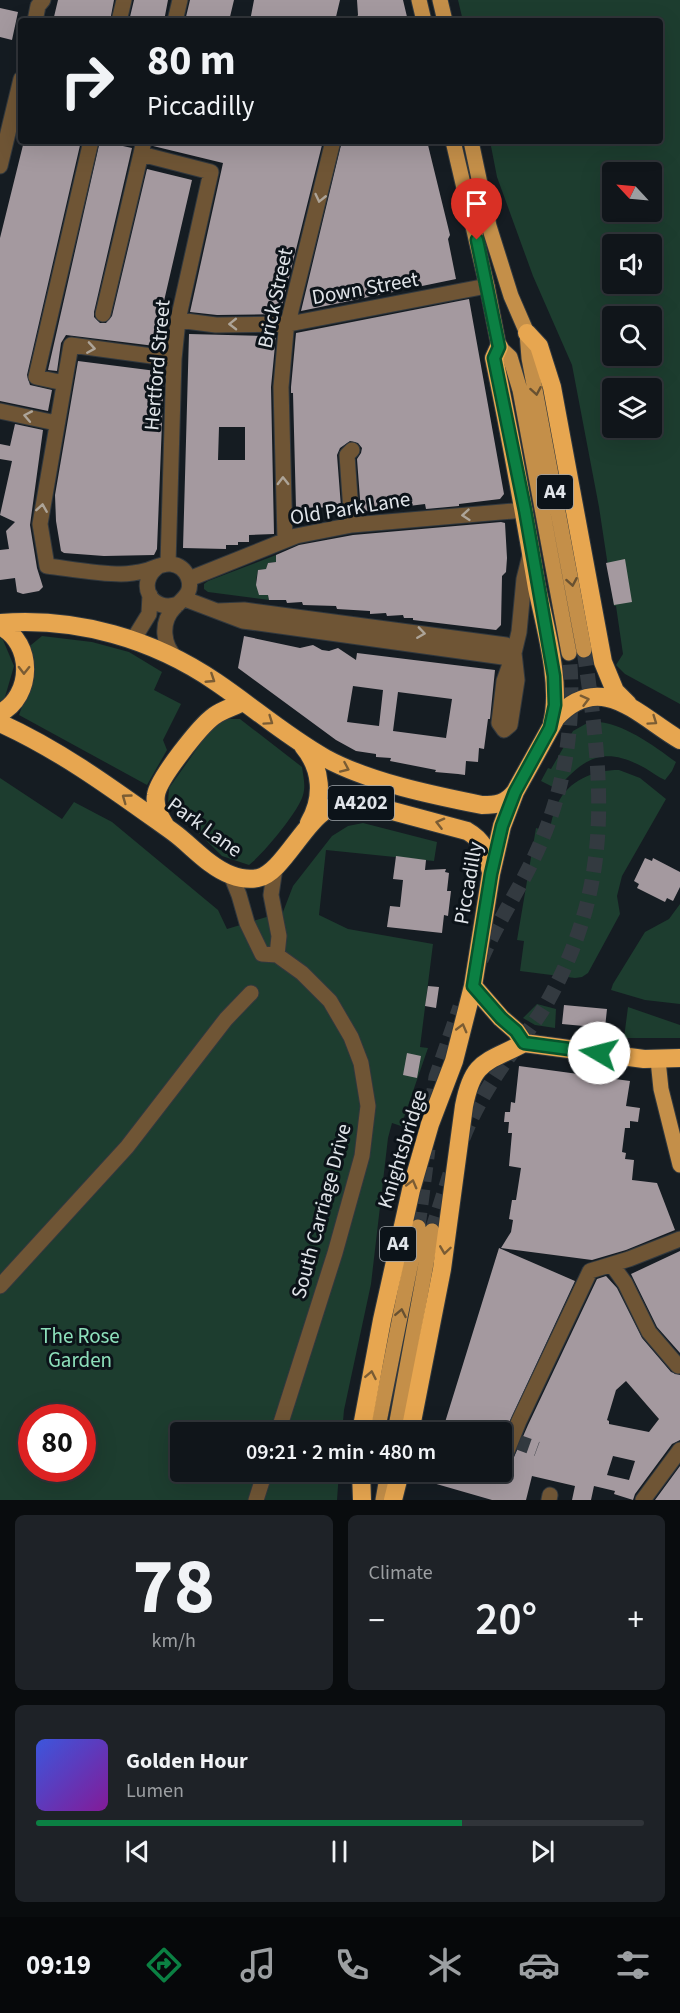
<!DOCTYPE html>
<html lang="en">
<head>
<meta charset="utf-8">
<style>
  body { margin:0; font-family:"Source Sans 3",sans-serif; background:#1e2227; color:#f1f3f6; height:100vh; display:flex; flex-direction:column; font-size:22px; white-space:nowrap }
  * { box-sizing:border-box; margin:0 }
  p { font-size:20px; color:#9c9fa2 }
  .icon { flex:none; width:33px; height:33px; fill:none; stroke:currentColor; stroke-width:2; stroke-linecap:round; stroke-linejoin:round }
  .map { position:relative; height:1500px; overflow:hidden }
  .side { display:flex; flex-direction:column; gap:15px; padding:15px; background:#090c0e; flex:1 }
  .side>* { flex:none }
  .banner { position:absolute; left:18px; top:18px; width:645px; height:126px; border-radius:6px; box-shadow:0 6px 24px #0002,0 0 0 2px #303439; background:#10151a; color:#f1f3f6; overflow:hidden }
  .needle { width:39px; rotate:296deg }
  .controls { position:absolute; left:602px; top:162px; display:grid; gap:12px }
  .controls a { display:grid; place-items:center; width:60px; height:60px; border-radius:6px; background:#10151a; box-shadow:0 6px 24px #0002,0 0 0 2px #303439; font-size:30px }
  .speed { position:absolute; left:18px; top:1404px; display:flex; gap:12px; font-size:30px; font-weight:700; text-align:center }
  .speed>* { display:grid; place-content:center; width:78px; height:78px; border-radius:50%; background:#10151a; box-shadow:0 6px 24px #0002,0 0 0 2px #303439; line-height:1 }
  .speed .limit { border:9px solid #d22; background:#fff; color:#111 }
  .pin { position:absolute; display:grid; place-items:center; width:51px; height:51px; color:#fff; margin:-62px -26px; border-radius:50% 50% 50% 0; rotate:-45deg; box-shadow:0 0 6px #0007 }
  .pin .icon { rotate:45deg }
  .me { position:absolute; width:66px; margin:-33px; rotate:278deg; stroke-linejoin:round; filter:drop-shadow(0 0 4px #0008) }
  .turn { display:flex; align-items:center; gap:21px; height:126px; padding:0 30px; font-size:27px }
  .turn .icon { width:78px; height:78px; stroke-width:2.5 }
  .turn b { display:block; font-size:42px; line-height:51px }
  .big { font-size:45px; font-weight:600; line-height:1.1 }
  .side .widget { flex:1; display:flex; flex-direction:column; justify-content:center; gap:9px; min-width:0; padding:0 21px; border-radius:9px; background:#1e2227 }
  .side .dial { align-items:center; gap:0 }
  .dial b { font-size:78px; line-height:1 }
  .song { display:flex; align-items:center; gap:18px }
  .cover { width:72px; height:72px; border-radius:9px; background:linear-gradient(135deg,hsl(230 70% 55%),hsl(290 70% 35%)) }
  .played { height:6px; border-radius:3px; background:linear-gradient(90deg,#0b8043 70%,#303439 70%) }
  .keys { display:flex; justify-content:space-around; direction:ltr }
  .heat { display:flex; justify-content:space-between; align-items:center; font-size:33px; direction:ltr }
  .side .tiles { flex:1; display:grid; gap:15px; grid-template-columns:1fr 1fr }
  .widget:last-child { grid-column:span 2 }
  .trip { position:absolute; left:170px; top:1422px; width:342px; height:60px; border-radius:6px; background:#10151a; box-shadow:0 6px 24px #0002,0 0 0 2px #303439; font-weight:600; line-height:60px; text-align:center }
  .tabs { display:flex; height:96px; justify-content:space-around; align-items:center; background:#06080a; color:#9c9fa2 }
  .tabs .icon { width:42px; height:42px }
  .tabs .current { color:#0b8043 }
  .tabs b { font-size:27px; color:#f1f3f6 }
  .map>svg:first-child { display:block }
  .green { fill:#1d3d2f; fill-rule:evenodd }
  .building { fill:#a4999f; fill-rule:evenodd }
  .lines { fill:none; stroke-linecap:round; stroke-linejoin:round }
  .minor-tunnel { stroke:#333a40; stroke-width:15; stroke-dasharray:15 8; stroke-linecap:butt }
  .major-tunnel { stroke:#333a40; stroke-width:15; stroke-dasharray:15 8; stroke-linecap:butt }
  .minor-casing { stroke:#31383e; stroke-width:17 }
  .major-casing { stroke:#31383e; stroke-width:17 }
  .highway-casing { stroke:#31383e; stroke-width:20 }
  .minor { stroke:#6f5535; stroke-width:15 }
  .major { stroke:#c48f49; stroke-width:15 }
  .highway { stroke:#e7a650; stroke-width:18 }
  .oneway { stroke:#ada498 }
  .oneway2 { stroke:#685131 }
  .oneway3 { stroke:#7a5c34 }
  .route-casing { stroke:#07532c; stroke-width:15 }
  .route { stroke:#0b8043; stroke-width:10 }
  .labels { text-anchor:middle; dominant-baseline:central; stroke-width:6; stroke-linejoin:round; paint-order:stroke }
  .shield { fill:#0c1319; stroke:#a0a5ab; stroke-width:1.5 }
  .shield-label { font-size:20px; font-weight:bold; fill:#e0e4e9 }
  .street-label { font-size:21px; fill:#e0e4e9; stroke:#0c1319 }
  .park-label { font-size:21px; fill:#8de0bb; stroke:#0c1319 }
</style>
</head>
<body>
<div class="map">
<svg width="680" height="1500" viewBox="0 0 680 1500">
  <rect width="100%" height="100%" fill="#151c22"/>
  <path class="green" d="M458,0H680V704L625,674L616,665L623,654L616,606H614L599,507L572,365L533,276L497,177L490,141H660V21H463ZM612,172H651V212H612ZM612,244H651V284H612ZM612,316H651V356H612ZM612,388H651V428H612Z
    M276,555V562L268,563L266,569L258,570L256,580L259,595H268L269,600L208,592L204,589V584L208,581Z
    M42,636L92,642L129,652L162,672L154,690L181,704L163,740L167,750L147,785L19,715L30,684L31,645Z
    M0,637L3,640L14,666L5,697L0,703Z
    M225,719H240L302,767C303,776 306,785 303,795C299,811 263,854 249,865L222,856L168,803L169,788L208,733Z
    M589,722C618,719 653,745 676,762L672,771L665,780C658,777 652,772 645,768C605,746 585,756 557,789L541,781L548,768L551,769L573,731Z
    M619,770L640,778L666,799L622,876L617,896L620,914L588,973L582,977L575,978L520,971L524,941L517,940L536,828L549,832C551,823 553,813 557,805C568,780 594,770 619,770Z
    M0,778L62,819L74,802L112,822L218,910L227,929L283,912L293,886L332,836L348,826L363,823L437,842L434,861L326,850L319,915L348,929L433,944L420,1047L428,1048L401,1126L392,1123L388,1138L371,1284L344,1410L342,1432H180V1472H339L337,1500H0ZM32,1418H82V1468H32Z
    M680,904V1004L645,1000L611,990L613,984L645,932L669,919Z
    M537,1004L556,1009L555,1028L535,1025L523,1018Z
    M628,1007L680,1025V1038H624Z"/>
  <path class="building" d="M58,0H114L110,21H53Z
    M134,0H168L164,21H129Z
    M190,0H234L229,21H185Z
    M254,0H340L335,21H250Z
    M357,0H403L408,21H355L358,15Z
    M0,8L18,12L12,40L0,37Z
    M24,141H81L27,375L30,385L52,390L48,411L0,401V238Z
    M100,141L132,148L94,312V317L100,323H106L112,316L147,169L192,180L164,301H166L163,347L66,335L61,343L57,371L48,370Z
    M153,141H323L280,314L217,315L190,312L223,163L153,146Z
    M342,141H427L450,235L448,239L456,279L301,311Z
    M469,299L504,494L500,499L459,504V506L426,509L425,504L361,512L357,459L361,453L362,448L358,443L350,441L340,448L337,455L341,507L296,508L293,393H291V387L296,333Z
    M189,334L265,336L276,335L271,387L274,534L249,535V542H238V545H226V549L183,548ZM219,427H245V460H218Z
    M78,361L164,372L157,549L154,555L104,556L64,553L61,551L56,521L55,495Z
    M15,424L43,430L30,525L37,568L43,587L39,591L23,594L17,592L15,578L0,580V550L9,549L6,531L15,522L0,515L12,461L0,459V444L10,446Z
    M501,522L505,523L507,558L506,572L502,576L501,625L496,630L413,620V618H404L403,615L387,616L386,613L370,614V611L337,609L336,606L303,605L302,602L287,603L286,600H269L268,595H259L256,585L258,570L266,569L268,563L276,562V555L299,545L353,535Z
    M625,559L632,602L614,605L606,563Z
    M244,636L300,648L313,645L322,650L329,651L338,648L356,660L357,653L495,670L490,719H488L484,749L479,748L478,762L466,761L465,775L458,774L435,772L436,770L390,761L391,758L376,757V754L356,751L336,740L238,668ZM353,686L383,690L379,726L347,722ZM398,692L452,699L446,738L393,731Z
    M396,856L426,860L425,870L446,869L445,872L449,873L447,891H451L448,916L444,915L442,933L387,927L390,906L400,907L403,880L393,879Z
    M645,858L652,861L653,858L680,872V887L673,901L667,898L665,902L637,888L639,884L634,881Z
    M428,986L439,987L436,1008L425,1006Z
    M564,1005L607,1009L605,1028L562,1024Z
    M407,1053L421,1056L417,1078L403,1075Z
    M519,1066L630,1081L626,1106L640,1108L638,1122L630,1121V1128H625L622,1152L626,1153L625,1159L634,1160L632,1180L657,1183L675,1230L626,1250L592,1260L501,1248L511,1232L513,1220L509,1219L512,1200H516L521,1168L509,1166L512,1133H508L509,1122H504L505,1112H510L511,1102L515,1103Z
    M499,1248L575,1281L501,1440V1432H442Z
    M680,1251V1353L657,1327L631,1274Z
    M606,1276L617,1288L642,1338L671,1372L680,1375V1440L672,1444L635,1494L633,1500L614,1494L615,1491L594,1486L591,1500H572L575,1486L532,1476L526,1500H492L426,1481L429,1472H493L502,1476L507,1473L528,1425L597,1279ZM626,1381L659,1419L649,1432L609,1424V1421L607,1420L616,1390ZM613,1456L635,1461L629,1480L607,1475Z
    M680,1466V1500H655Z"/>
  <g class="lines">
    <path class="minor-tunnel" d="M515,1441L537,1449"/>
    <path class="major-tunnel" d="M481,960C499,918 526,880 543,837C567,779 575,715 569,653
      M432,1104L436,1077L460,1007
      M463,1138C474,1110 490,1083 508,1058C520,1041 534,1024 545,1006C615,883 603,784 584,650
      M418,1227L428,1149
      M432,1231L450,1174"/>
    <defs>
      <path id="minor" d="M35,21L38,6L43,0
        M119,21L124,0
        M175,21L180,0
        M141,154L211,172L178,320L174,359L168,564
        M0,166L21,79
        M103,314L144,141
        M178,320L216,325L289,324L487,286
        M174,359L71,345L40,524L47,566C71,569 97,574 121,574C130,574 140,572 148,570C156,567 163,563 171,564C179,565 185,570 188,577C194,593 182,599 174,608C160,623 163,645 176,658
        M64,383L36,377L91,141
        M0,411L56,423
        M352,450L347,455L352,525
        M285,539L281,387L286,331L333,141
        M159,566C135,582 151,614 178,604
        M189,579L296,536L352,525L525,510
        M185,599L243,621L503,657L514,653
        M217,611L244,610L506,645L514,653L517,680L510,725L504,730L499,723L504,681L514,653L519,632L524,579L530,555
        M133,640L149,614L150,595
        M275,868L271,895L279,936L277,955
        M231,875L239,895L247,923L262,954L277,955L302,973L330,1001L351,1037L361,1063L368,1106L362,1156L335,1253L278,1432
        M612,1265L625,1283L649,1332L678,1366
        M0,1286L127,1147L226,1019L251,993
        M501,1466L519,1421L590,1271L629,1259L680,1239
        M256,1500L265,1472
        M549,1500L550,1495
        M643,1500L680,1450"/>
      <path id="major" d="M419,0L424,21
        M440,0L445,21
        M453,141L487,286L499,347L510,357L520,390L569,653
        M471,141L489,226L511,296L527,333L529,358L584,650
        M658,1060L661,1089L680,1165
        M377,1432L418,1227
        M395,1432L432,1231
        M383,1500L388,1472"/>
      <path id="highway" d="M527,333L539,346L552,387L603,662L615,691L628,704
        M499,347L494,358C510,434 524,511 537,588C545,627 562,685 552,723
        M0,623C77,617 153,639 216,682C253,707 286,736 325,758C369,782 432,795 482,805C496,805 506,804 515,792
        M0,626C34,643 33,696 0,713
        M0,723C62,751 117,792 173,832C191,845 209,867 231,875C239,878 249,880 258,878C281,874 303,823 328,809C337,804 348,803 359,802L467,831C483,840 488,852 490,869
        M303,746C322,769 324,797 309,823
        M165,825C159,816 154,806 156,795C158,779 200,726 214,716C222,710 233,707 243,702
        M473,986L501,1018L516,1031L524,1043
        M361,1432L382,1320L411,1190L430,1124L454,1061L473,986L491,874L502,826L515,792L556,718C601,669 640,717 680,740
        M410,1432L442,1269L464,1106C473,1059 487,1063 524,1043L644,1059L680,1058
        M361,1472L362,1500
        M393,1500L400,1472"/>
    </defs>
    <use href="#minor" class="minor-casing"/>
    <use href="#major" class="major-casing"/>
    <use href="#highway" class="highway-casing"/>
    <use href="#minor" class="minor"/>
    <use href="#major" class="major"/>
    <use href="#highway" class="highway"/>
  </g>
  <defs><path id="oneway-chevron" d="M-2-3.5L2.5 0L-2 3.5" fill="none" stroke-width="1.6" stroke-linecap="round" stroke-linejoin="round" transform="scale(1.5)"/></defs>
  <g class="oneway">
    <use href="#oneway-chevron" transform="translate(320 198) rotate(103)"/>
    <use href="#oneway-chevron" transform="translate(233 324) rotate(179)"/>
    <use href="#oneway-chevron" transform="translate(91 348) rotate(9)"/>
    <use href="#oneway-chevron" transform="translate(28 416) rotate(-169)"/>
    <use href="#oneway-chevron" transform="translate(283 481) rotate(-91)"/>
    <use href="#oneway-chevron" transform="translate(42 508) rotate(-81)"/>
    <use href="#oneway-chevron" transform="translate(466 515) rotate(175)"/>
    <use href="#oneway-chevron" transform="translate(421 633) rotate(8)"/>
  </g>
  <g class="oneway2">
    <use href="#oneway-chevron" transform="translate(536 391) rotate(80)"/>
    <use href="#oneway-chevron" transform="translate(572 582) rotate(80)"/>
    <use href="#oneway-chevron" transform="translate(401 1313) rotate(-79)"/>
  </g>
  <g class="oneway3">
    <use href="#oneway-chevron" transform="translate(24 670) rotate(91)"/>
    <use href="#oneway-chevron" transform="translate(211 679) rotate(33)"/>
    <use href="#oneway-chevron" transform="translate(585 700) rotate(-15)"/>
    <use href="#oneway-chevron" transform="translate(269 721) rotate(35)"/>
    <use href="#oneway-chevron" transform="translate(653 721) rotate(35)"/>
    <use href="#oneway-chevron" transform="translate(345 768) rotate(24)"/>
    <use href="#oneway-chevron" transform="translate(126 798) rotate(-144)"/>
    <use href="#oneway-chevron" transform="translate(440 823) rotate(-166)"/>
    <use href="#oneway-chevron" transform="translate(462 1028) rotate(-75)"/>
    <use href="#oneway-chevron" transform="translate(412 1184) rotate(-75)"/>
    <use href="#oneway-chevron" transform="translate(445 1250) rotate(98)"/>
    <use href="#oneway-chevron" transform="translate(371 1375) rotate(-79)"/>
  </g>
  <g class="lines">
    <defs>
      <path id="route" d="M477,240L499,347L494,358L525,510L554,676L555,705L550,728L515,792L502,826L491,874L473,986L501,1018L516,1031L524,1043L599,1053"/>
    </defs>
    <use href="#route" class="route-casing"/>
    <use href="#route" class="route"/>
  </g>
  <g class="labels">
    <g class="shield">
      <rect x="537" y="475" width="36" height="34" rx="4.5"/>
      <rect x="328" y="786" width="66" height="34" rx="4.5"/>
      <rect x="380" y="1227" width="36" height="34" rx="4.5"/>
    </g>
    <g class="shield-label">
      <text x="555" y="492">A4</text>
      <text x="361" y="803">A4202</text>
      <text x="398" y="1244">A4</text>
    </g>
    <g class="street-label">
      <text transform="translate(365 288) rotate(-10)">Down Street</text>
      <text transform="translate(275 298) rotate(-78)">Brick Street</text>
      <text transform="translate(157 365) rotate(-85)">Hertford Street</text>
      <text transform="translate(350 508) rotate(-9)">Old Park Lane</text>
      <text transform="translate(205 827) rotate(36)">Park Lane</text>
      <text transform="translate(468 883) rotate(-80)">Piccadilly</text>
      <text transform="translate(402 1149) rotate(-73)">Knightsbridge</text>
      <text transform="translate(321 1211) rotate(-75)">South Carriage Drive</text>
    </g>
    <g class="park-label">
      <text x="80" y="1336">The Rose<tspan x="80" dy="24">Garden</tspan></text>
    </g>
  </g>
</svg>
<div class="controls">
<a><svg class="needle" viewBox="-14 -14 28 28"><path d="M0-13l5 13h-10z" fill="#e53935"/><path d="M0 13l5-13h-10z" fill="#9c9fa2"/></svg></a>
<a><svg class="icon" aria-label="sound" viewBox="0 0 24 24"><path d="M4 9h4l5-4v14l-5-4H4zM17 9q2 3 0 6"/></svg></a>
<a><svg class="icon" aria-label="search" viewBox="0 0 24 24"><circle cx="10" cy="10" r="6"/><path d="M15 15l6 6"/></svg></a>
<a><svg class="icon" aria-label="layers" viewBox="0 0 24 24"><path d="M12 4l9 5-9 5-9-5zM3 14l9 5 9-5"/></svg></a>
</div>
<div class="speed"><div class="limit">80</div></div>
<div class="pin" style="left:477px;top:240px;background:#d93025"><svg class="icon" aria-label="arrive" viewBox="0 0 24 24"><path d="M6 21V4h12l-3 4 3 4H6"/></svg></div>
<svg class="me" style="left:599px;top:1053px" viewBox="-20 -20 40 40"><circle r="19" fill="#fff"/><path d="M0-13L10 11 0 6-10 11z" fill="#0b8043"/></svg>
<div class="trip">09:21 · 2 min · 480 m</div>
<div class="banner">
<div class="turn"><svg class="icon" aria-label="right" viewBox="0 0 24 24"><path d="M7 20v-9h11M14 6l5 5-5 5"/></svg><div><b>80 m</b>Piccadilly</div></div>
</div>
</div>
<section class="side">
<div class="tiles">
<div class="widget dial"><b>78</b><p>km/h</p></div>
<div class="widget"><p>Climate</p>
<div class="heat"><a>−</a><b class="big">20°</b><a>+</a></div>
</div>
<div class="widget">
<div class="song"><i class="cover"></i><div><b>Golden Hour</b><p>Lumen</p></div></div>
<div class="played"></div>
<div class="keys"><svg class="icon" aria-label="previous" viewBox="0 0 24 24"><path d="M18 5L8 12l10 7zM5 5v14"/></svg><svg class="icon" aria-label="pause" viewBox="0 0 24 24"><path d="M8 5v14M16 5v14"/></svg><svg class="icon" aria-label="next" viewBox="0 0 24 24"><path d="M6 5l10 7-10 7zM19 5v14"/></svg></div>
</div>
</div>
</section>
<nav class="tabs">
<b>09:19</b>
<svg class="icon current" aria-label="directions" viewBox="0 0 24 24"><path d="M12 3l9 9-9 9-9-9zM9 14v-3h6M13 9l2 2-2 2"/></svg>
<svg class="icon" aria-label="music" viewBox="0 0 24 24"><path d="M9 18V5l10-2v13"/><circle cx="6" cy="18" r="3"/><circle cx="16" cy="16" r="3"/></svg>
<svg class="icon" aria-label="phone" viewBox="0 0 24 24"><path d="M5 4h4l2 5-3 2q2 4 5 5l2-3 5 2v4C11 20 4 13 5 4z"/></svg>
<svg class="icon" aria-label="climate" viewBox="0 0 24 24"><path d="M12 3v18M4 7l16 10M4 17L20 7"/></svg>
<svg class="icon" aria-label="car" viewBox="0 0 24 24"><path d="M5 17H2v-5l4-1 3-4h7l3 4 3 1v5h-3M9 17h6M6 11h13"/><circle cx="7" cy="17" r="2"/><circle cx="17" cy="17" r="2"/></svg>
<svg class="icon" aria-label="filters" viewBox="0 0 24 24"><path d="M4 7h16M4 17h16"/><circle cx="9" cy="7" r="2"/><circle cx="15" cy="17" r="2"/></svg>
</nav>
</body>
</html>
